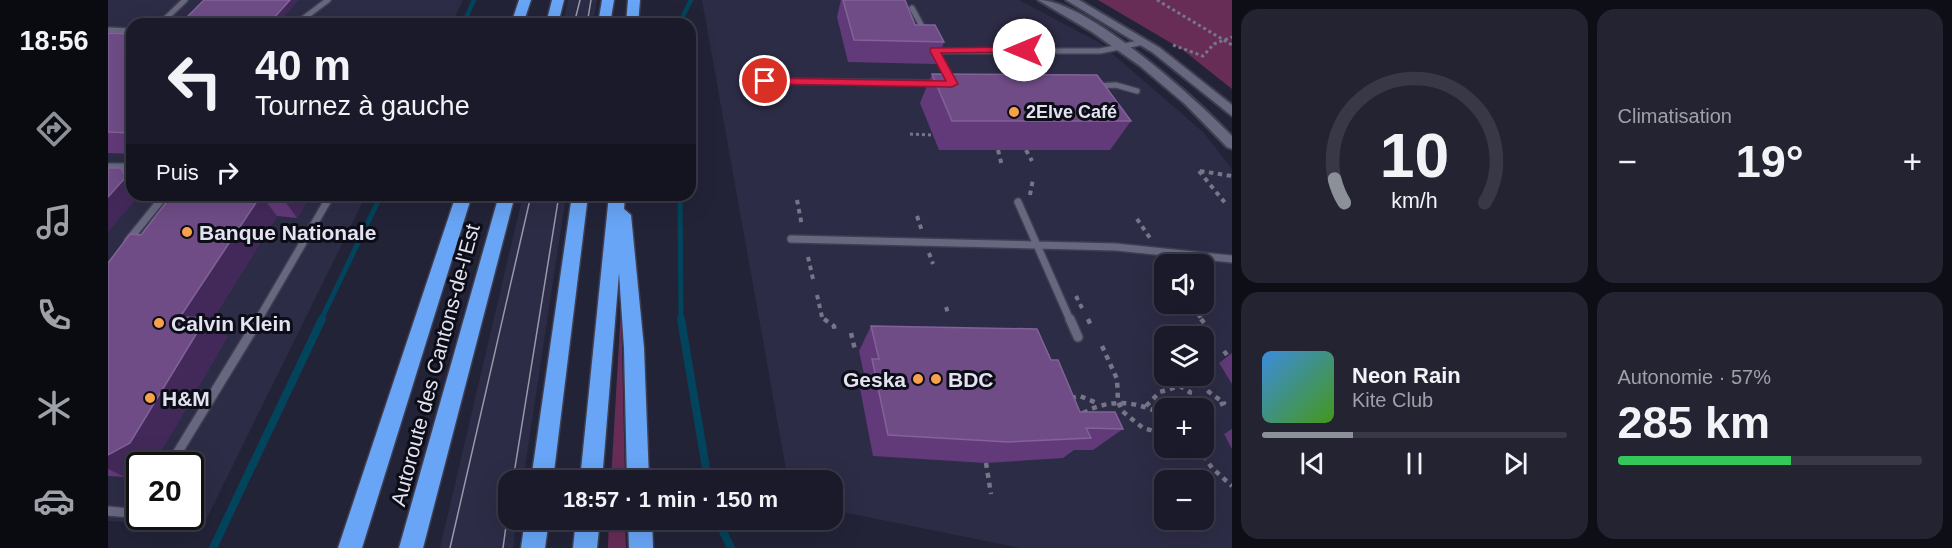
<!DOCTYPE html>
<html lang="fr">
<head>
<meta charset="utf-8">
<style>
  body { margin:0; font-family:Helvetica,sans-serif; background:#232332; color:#f1f3f6; height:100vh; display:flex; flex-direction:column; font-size:22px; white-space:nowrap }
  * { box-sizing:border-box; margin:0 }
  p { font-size:20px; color:#9fa1a8 }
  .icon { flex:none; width:33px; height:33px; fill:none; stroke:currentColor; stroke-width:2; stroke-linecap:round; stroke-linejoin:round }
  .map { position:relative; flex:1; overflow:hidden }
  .side { display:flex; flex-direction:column; gap:9px; padding:9px; background:#0e0e17; width:720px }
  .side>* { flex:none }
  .top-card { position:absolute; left:18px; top:18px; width:570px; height:183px; border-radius:18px; box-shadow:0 6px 24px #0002,0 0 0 2px #383847; background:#1a1a2a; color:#f1f3f6; overflow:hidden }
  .tools { position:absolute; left:1046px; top:254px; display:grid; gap:12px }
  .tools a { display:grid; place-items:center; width:60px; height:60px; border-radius:12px; background:#1a1a2a; box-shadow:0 6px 24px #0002,0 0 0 2px #383847; font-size:30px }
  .speed { position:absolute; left:18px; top:452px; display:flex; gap:12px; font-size:30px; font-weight:700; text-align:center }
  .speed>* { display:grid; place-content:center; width:78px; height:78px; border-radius:50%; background:#1a1a2a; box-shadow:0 6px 24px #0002,0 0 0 2px #383847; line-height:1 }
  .speed .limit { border:3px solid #111; border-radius:9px; background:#fff; color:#111 }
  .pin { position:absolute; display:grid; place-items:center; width:51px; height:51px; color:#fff; margin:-26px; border:3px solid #fff; border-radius:50%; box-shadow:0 2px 6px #0007 }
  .me { position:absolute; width:66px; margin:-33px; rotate:270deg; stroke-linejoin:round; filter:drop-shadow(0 0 4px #0008) }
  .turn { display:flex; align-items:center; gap:21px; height:126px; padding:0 30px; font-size:27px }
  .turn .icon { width:78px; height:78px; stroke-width:2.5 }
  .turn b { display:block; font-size:42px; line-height:51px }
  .then { display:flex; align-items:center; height:57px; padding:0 30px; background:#0003; gap:12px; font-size:22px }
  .big { font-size:45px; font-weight:800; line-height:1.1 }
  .side .widget { flex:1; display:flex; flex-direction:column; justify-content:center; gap:9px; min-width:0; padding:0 21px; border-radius:18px; background:#232332 }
  .side .dial { align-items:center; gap:0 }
  .dial svg { height:156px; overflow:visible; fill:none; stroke:#383847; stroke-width:7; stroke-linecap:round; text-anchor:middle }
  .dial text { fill:#f1f3f6; stroke:none }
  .song { display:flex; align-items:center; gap:18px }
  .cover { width:72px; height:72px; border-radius:9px; background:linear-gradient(135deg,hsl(210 70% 55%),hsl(100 70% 35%)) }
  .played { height:6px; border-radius:3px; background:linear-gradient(90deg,#8c9099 30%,#383847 30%) }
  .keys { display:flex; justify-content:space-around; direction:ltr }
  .heat { display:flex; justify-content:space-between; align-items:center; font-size:33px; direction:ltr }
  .charge { height:9px; border-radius:4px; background:linear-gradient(90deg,#34c759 57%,#383847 0) }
  .side .tiles { flex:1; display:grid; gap:9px; grid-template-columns:repeat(2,1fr) }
  .trip { position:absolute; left:390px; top:470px; width:345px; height:60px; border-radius:18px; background:#1a1a2a; box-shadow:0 6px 24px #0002,0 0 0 2px #383847; font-weight:800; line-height:60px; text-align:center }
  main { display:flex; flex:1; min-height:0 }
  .dock { display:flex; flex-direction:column; width:108px; justify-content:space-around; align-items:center; background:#0a0a11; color:#9fa1a8 }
  .dock .icon { width:42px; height:42px }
  .dock .active { color:#8c9099 }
  .dock b { font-size:27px; color:#f1f3f6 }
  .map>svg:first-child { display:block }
  .built { fill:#2d2c46; fill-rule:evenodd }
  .green { fill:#672d57 }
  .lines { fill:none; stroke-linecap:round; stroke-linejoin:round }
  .stream-far2 { stroke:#02445b; stroke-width:4.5 }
  .stream-far1 { stroke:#02445b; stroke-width:5 }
  .stream { stroke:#02445b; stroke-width:8 }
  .service-far2-casing { stroke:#403f51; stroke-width:8 }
  .service-far1-casing { stroke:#403f51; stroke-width:10 }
  .service-casing { stroke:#403f51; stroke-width:12 }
  .secondary-casing { stroke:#403f51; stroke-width:4 }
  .motorway-casing { stroke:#403f51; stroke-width:3 }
  .path-far2 { stroke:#767688; stroke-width:3; stroke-dasharray:3 3; stroke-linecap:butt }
  .path-far1 { stroke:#767688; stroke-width:4; stroke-dasharray:4.5 4.5; stroke-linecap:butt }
  .path { stroke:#767688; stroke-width:4.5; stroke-dasharray:5 5; stroke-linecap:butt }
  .service-far2 { stroke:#676780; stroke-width:5 }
  .service-far1 { stroke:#676780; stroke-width:7 }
  .service { stroke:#676780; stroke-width:9 }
  .secondary { fill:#676780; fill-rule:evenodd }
  .motorway { fill:#68a5f6; fill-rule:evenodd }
  .tram { stroke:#99a; stroke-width:1.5 }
  .wall { fill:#623a79 }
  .shaded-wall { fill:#43295a }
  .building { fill:#6f4c86; stroke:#816397; stroke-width:1.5 }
  .route { fill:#e11d48; stroke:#92132f; stroke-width:1.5 }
  .poi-dot { fill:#f8a14b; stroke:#0d0d17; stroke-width:2 }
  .labels { text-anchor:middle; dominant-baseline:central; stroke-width:6; stroke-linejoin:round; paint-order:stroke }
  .far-poi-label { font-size:18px; font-weight:bold; fill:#e2e2f1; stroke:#0d0d17; text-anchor:start }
  .poi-label { font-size:21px; font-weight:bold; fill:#e2e2f1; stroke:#0d0d17; text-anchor:start }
  .street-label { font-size:21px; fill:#e2e2f1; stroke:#0d0d17 }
</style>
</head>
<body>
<main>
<nav class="dock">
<b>18:56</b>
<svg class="icon active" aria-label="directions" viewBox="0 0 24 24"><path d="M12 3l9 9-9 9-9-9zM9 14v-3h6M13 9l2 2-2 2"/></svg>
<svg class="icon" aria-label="music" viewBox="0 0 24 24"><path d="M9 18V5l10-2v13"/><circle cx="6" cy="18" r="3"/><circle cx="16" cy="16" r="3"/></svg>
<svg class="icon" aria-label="phone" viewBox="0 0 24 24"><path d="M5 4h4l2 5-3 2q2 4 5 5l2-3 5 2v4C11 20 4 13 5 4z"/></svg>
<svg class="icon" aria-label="climate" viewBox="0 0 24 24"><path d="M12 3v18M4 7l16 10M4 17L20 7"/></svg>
<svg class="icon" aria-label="car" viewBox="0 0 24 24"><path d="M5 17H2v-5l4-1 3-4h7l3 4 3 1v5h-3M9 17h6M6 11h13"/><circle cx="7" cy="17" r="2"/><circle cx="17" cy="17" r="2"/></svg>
</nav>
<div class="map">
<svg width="1124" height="548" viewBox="0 0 1124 548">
  <rect width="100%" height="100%" fill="#232338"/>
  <path class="built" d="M0,0H355L343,24H24V195H258L94,528L0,521ZM32,465H82V516H32Z
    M460,0H489L485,24H455Z
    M594,0H911L992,43L1096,133L1124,169V548H912L725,510L724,480H680ZM1056,264H1095V303H1056ZM1056,336H1095V375H1056ZM1056,408H1095V447H1056ZM1056,480H1095V519H1056Z
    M415,195H458L415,480H400V519H409L405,548H332Z"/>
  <path class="green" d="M990,0H1124V89L1075,50Z
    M513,309L517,480H503Z
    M501,519H517L518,548H500Z"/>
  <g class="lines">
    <path class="stream-far2" d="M355,24L366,0
      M571,24L583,0"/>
    <path class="stream-far1" d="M572,195L573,320
      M213,320L273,195"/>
    <path class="stream" d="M573,319L600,480
      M609,519L623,548
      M105,548L214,319"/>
    <defs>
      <path id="service-far2" d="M804,8L817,32
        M52,24L77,0
        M188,24L220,0
        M0,30L24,31
        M827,51H992L1036,42
        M827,51L844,82
        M657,81L830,83
        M986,86L1008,85L1029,91"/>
      <path id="service-far1" d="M0,167H24
        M910,202L962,320
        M683,239L1008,247L1124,259
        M20,241L57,195
        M150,320L223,195"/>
      <path id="service" d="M962,319L970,337
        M62,465L151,319
        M0,511L32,514"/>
      <path id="secondary" d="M930,0C979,0 1088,99 1124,136V149L1119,147L1077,104L1032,66L984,32Z
        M958,0H971L1052,48L1124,105V116L1044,52Z"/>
      <path id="motorway" d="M411,0H423L415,24H403Z
        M444,0H456L450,24H438Z
        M494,0H506L502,24H490Z
        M520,0H532L530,24H518Z
        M348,195H364L254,548H230Z
        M391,195H407L315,548H291Z
        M464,195H480L445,480H423Z
        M501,195H517L516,209L523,215L536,348L541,480H519L516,348L511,273L494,480H472Z
        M417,519H441L437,548H413Z
        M468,519H492L489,548H465Z
        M520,519H544L545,548H521Z"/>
    </defs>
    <use href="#service-far2" class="service-far2-casing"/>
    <use href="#service-far1" class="service-far1-casing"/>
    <use href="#service" class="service-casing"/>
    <use href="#secondary" class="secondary-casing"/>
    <use href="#motorway" class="motorway-casing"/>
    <path class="path-far2" d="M1049,0L1124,45
      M1065,45L1095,56L1106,44L1124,37
      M802,134L825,135"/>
    <path class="path-far1" d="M890,150L894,166
      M918,150L924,161
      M1091,171L1118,204
      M1092,171L1124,176
      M922,195L925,179
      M689,200L694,226
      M809,216L814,231
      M1029,219L1042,238
      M821,253L825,264
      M700,257L705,279
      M709,295L714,317L718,320
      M968,296L976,312
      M838,307L840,313
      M1090,314L1094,320"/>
    <path class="path" d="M716,319L726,326L727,333
      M980,319L984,328
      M1093,319L1104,333
      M743,333L747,350
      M994,346L1009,379L1010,401L1014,411L1035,428L1056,434
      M1116,351L1124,362
      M1087,375L1101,392L1116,403L1095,412
      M963,398L972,396L991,404
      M1038,406L1052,392L1072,386L1082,392L1077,408
      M975,413C1003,398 1028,401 1056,415
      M1059,447L1063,454
      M1090,447L1104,468L1124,486
      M878,463L883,494"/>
    <use href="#service-far2" class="service-far2"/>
    <use href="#service-far1" class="service-far1"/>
    <use href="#service" class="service"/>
    <use href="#secondary" class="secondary"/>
    <use href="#motorway" class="motorway"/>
    <path class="tram" d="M466,24L472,0
      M479,24L483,0
      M405,480L451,195
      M342,548L423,195
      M395,548L400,511"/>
  </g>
  <path class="wall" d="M190,0L169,24H105L83,23L79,17Z
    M733,0H797L807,25L836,42L828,64L740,62L729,17Z
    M0,33L24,34V154L0,153Z
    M824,74L1023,121L1002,150H831L812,103Z
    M54,195H203L189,218L169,216L103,322L119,337L49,458L38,465H32V469L17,477L0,476V263L33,235L60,201Z
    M763,326L943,360L972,412L1015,429L985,450H966L955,458L878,463L765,456L751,383L756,374L751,351Z
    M1124,353V384L1111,363Z
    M1124,429V449L1116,434Z"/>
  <path class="shaded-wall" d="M182,0H190L169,24H164L163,21Z
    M13,168L24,180V195H32L0,232V197Z
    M153,195L169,216L103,322L119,337L49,458L38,465H32V469L17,477L0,469V455L72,317Z
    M176,195H203L189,218L174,197Z"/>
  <path class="building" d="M96,0H182L163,21L79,17Z
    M735,0H797L807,25H827L836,42L746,40Z
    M0,33L24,34V133L0,132Z
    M824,74L989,75L1023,121H844Z
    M0,168H13L18,177L0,197Z
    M64,195H176L174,197L153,195L72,317L98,318L22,443L0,455V263L22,234L33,235Z
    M763,326L929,329L943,360H950L972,412H1007L1015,429L978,428L983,438L900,442L780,435L764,359H771Z"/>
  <path class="route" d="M916,47L920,48V52L833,53L850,84L844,87L657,84L652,81L657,78L838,81L822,51L823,48Z"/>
  <g class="poi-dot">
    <circle cx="906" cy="112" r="6"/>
    <circle cx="79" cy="232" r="6"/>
    <circle cx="51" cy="323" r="6"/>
    <circle cx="810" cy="379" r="6"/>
    <circle cx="828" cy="379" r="6"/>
    <circle cx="42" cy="398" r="6"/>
  </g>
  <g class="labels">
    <g class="far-poi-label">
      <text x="918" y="112">2Elve Café</text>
    </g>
    <g class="poi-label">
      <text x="91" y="232">Banque Nationale</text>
      <text x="63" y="323">Calvin Klein</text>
      <text x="798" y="379" text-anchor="end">Geska</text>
      <text x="840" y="379">BDC</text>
      <text x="54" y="398">H&amp;M</text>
    </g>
    <g class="street-label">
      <text transform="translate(327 365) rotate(-75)">Autoroute des Cantons-de-l'Est</text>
    </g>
  </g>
</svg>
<div class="tools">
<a><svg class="icon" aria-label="sound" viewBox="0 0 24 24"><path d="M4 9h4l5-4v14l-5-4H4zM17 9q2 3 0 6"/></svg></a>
<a><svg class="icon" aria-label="layers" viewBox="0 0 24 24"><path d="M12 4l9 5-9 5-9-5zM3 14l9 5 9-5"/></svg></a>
<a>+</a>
<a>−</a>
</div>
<div class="speed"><div class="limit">20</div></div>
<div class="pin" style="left:657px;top:81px;background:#d93025"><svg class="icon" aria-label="arrive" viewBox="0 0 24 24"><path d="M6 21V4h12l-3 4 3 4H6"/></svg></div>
<svg class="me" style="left:916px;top:50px" viewBox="-20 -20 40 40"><circle r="19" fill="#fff"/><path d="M0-13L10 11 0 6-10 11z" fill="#e11d48"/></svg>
<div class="trip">18:57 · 1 min · 150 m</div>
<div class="top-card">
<div class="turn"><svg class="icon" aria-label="left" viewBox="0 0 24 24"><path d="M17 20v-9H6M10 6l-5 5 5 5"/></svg><div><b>40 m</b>Tournez à gauche</div></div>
<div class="then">Puis<svg class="icon" aria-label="right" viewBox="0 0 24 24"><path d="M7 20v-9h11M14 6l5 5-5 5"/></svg></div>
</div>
</div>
<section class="side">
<div class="tiles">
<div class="widget dial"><svg viewBox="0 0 100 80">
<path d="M14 69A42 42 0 1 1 86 69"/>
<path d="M14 69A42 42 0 0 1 9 57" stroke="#8c9099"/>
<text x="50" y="56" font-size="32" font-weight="700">10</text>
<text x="50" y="72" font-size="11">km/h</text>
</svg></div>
<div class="widget"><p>Climatisation</p>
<div class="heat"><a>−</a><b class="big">19°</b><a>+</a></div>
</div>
<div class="widget">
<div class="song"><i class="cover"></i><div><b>Neon Rain</b><p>Kite Club</p></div></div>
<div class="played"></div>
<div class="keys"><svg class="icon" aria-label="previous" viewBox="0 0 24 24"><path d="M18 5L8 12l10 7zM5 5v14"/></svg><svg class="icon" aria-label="pause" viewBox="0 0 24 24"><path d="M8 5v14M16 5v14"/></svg><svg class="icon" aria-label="next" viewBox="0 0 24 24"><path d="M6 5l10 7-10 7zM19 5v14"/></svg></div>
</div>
<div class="widget"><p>Autonomie · 57%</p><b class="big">285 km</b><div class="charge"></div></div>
</div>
</section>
</main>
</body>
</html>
